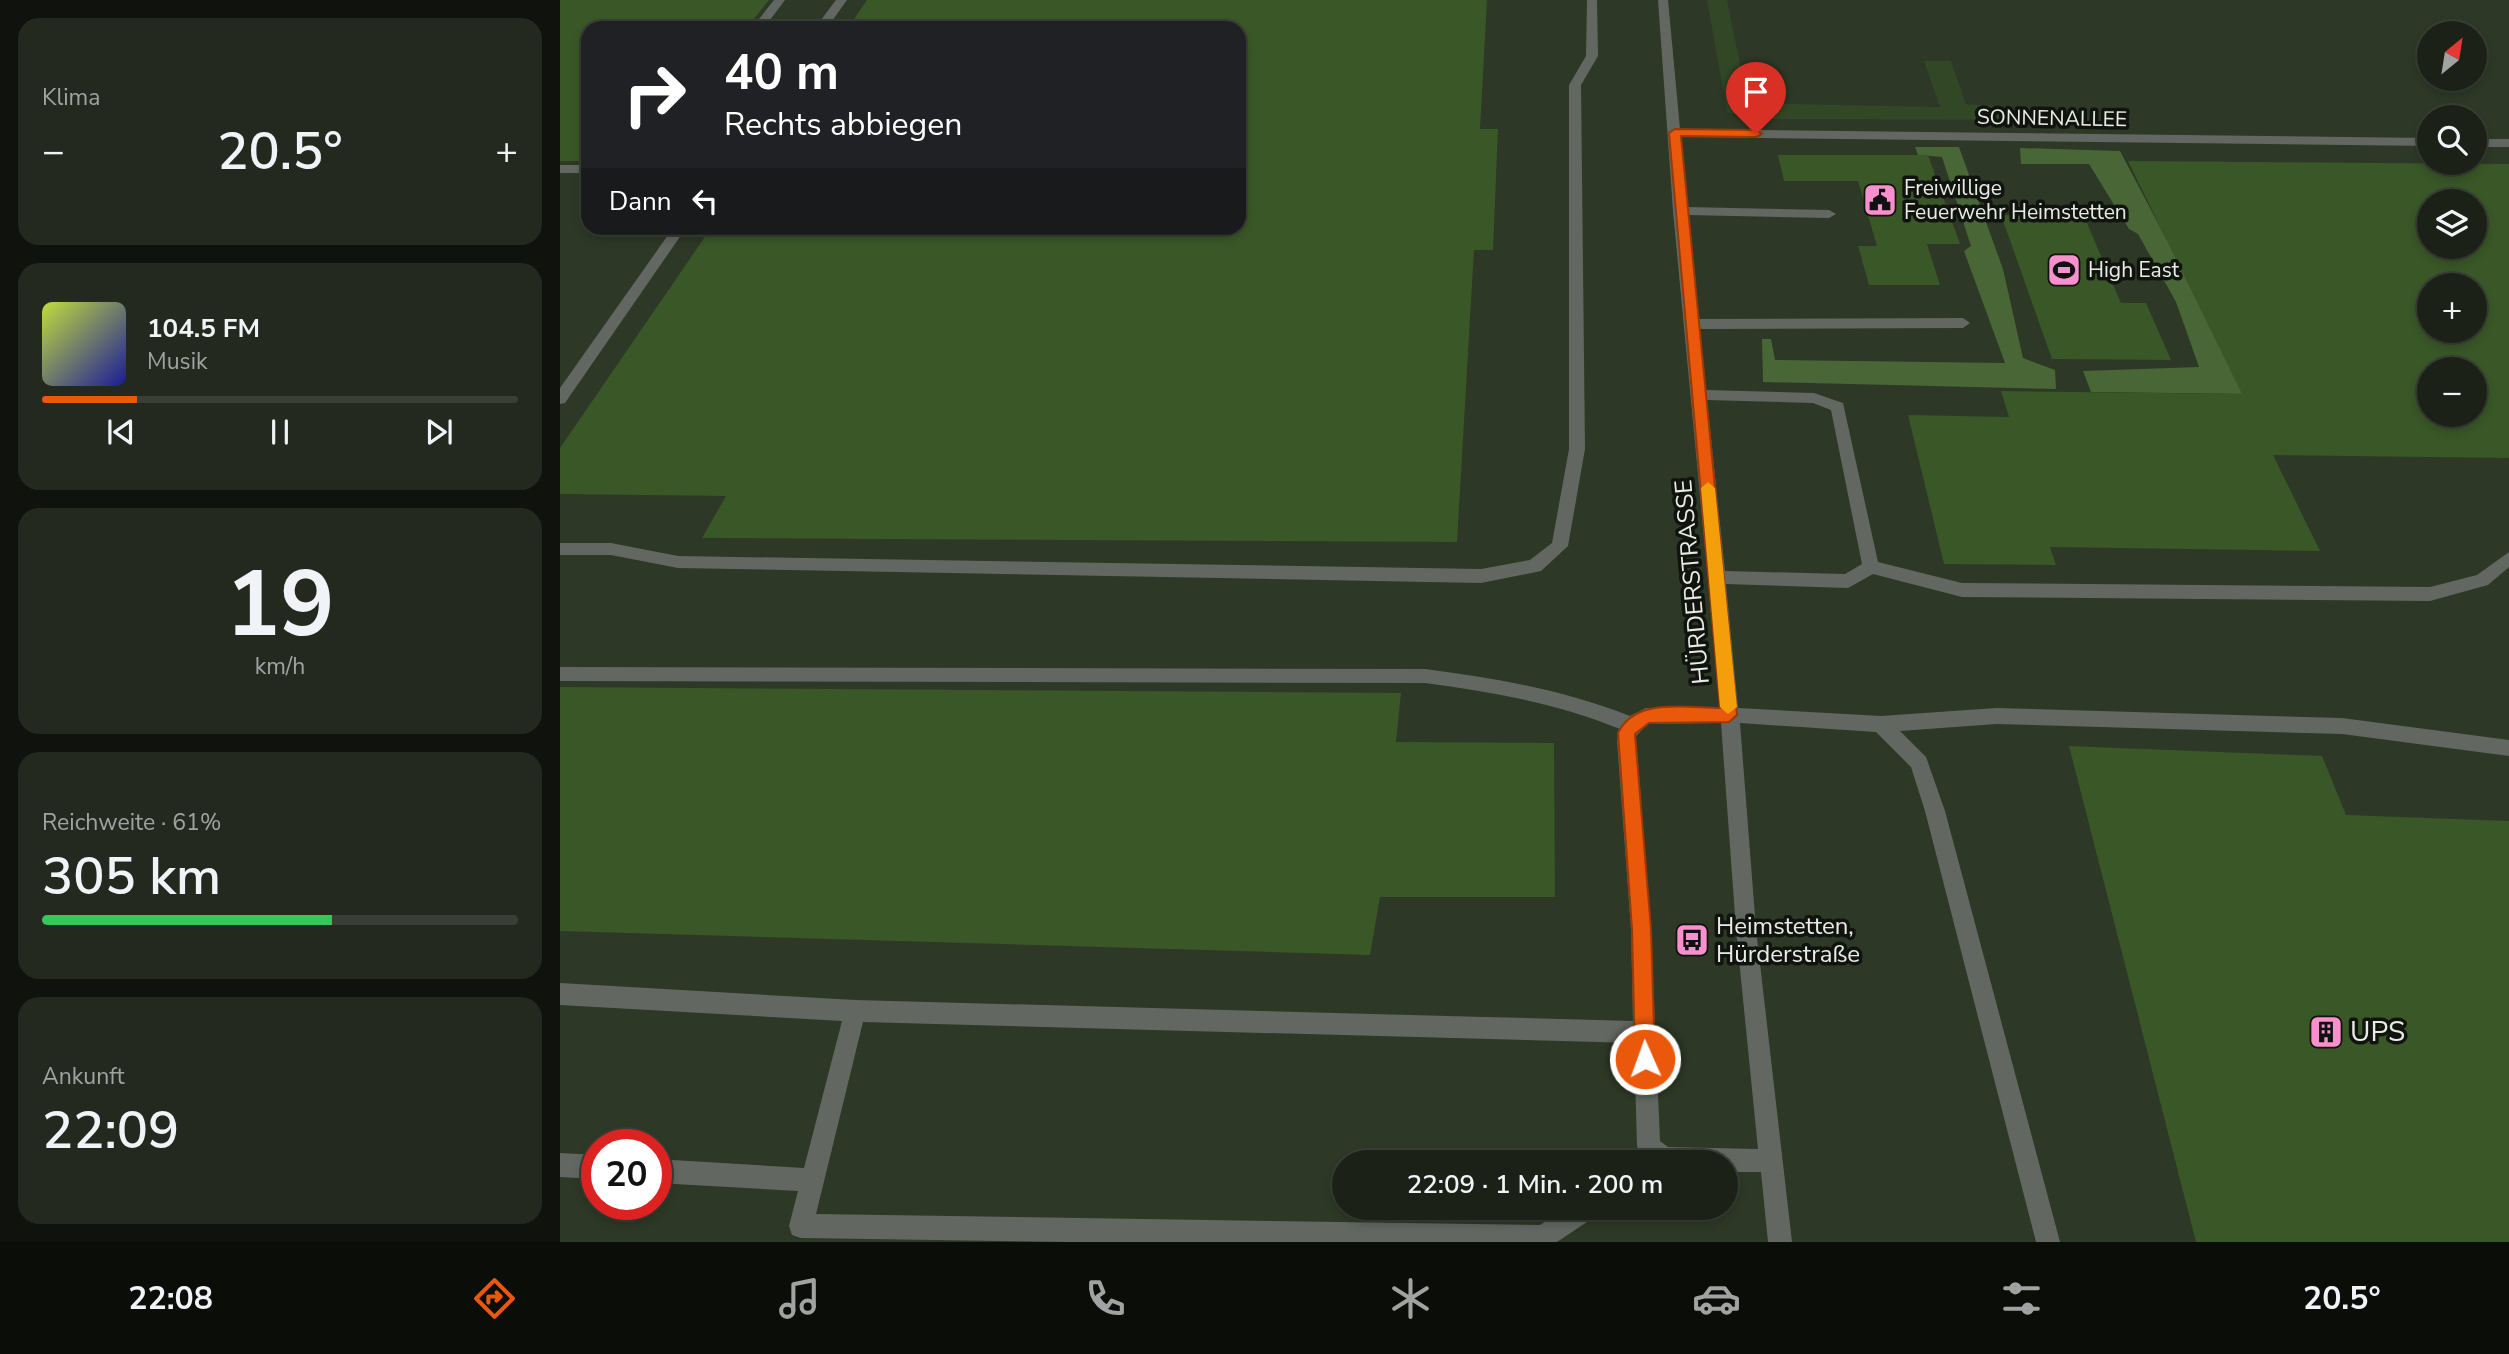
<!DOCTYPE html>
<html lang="de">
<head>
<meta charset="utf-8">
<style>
  body { margin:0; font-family:"Nunito Sans",sans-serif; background:#242920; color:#f1f3f6; height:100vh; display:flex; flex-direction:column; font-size:26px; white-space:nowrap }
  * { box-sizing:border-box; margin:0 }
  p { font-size:23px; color:#a0a3a1 }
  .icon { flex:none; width:38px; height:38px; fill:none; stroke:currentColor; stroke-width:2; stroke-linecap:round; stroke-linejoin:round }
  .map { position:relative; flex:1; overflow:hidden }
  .panel { display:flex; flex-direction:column; gap:18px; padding:18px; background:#0f120d; width:560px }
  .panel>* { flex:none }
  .top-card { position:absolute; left:21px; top:21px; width:665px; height:214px; border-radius:21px; box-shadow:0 4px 10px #0003,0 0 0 2px #393e36; background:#202124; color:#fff; overflow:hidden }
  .needle { width:46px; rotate:30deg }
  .buttons { position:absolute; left:1857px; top:21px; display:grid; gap:14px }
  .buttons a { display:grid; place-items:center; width:70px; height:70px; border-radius:50%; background:#1b2117; box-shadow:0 4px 10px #0003,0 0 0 2px #393e36; font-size:35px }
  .speed { position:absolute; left:21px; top:1129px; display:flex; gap:14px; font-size:35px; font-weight:700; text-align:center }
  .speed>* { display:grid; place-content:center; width:91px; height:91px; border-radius:50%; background:#1b2117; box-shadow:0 4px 10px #0003,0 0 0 2px #393e36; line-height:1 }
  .speed .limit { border:10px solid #d22; background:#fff; color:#111 }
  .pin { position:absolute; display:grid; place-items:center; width:60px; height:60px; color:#fff; margin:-72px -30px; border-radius:50% 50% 50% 0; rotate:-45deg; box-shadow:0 0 7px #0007 }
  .pin .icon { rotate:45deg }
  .me { position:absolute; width:77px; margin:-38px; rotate:358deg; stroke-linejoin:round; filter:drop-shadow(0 0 5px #0008) }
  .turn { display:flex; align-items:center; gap:24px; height:147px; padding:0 28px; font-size:32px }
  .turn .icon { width:91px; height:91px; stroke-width:2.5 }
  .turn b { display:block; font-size:49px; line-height:60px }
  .then { display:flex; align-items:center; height:66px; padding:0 28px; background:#0003; gap:14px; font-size:26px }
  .big { font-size:52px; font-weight:600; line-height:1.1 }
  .panel .tile { flex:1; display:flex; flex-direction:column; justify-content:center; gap:10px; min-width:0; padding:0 24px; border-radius:21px; background:#242920 }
  .panel .dial { align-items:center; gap:0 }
  .dial b { font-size:91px; line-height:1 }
  .song { display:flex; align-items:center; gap:21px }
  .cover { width:84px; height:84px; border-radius:10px; background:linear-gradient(135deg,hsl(70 70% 55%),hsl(240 70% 35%)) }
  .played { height:7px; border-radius:4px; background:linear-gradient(90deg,#ea580c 20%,#393e36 20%) }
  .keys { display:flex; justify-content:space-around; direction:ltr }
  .heat { display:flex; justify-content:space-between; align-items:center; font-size:38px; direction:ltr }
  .charge { height:10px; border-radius:5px; background:linear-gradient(90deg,#34c759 61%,#393e36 0) }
  .trip { position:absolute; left:772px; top:1150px; width:406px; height:70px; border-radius:35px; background:#1b2117; box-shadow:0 4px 10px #0003,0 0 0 2px #393e36; font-weight:600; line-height:70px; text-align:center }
  .menu { display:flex; height:112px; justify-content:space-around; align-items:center; background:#0b0d09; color:#a0a3a1 }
  .menu .icon { width:49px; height:49px }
  .menu .current { color:#ea580c }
  .menu b { font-size:32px; color:#f1f3f6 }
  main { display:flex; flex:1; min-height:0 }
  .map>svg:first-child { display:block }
  .built { fill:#2d3826; fill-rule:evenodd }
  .green { fill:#324725 }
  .forest { fill:#486636 }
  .building { fill:#395727; fill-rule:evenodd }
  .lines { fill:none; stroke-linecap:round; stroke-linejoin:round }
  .minor { fill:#636761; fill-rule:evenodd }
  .route { fill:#ea580c; stroke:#983908; stroke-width:2 }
  .slow { fill:#f59e0b }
  .labels { text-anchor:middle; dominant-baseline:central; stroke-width:7; stroke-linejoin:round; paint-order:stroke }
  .far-street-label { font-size:21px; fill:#e7ede4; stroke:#10130e }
  .far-poi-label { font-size:21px; fill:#e7ede4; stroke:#10130e; text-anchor:start }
  .street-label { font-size:24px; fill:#e7ede4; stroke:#10130e }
  .poi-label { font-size:24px; fill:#e7ede4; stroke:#10130e; text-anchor:start }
  .near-poi-label { font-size:28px; fill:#e7ede4; stroke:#10130e; text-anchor:start }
</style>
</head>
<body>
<main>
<section class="panel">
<div class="tile"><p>Klima</p>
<div class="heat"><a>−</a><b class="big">20.5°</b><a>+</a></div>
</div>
<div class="tile">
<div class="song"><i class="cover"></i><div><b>104.5 FM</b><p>Musik</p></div></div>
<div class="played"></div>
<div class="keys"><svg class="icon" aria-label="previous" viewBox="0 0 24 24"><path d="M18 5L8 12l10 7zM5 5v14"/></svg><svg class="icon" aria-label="pause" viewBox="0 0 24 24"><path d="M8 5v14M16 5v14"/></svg><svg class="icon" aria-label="next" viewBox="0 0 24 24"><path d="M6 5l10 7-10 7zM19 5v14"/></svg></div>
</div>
<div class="tile dial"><b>19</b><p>km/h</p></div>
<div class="tile"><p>Reichweite · 61%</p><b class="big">305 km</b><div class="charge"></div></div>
<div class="tile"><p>Ankunft</p><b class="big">22:09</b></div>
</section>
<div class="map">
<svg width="1949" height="1242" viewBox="0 0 1949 1242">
  <rect width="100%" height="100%" fill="#242c1f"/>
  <path class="built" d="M0,0H1949V1242H0ZM28,28H679V228H28ZM1869,33H1914V79H1869ZM1869,117H1914V163H1869ZM1869,201H1914V247H1869ZM1869,285H1914V331H1869ZM1869,369H1914V415H1869ZM37,1144H96V1204H37ZM784,1162H1166V1208H784Z"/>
  <path class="green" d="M1147,0H1167L1188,103L1380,107L1364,61H1391L1406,104L1450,107L1455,120L1192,119L1167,112Z"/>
  <path class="forest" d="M1355,147H1399L1443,269L1463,358L1495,370L1496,389L1203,382L1202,339H1211L1215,360L1445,363L1404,251L1411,246L1382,157L1358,155Z
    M1460,148L1560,151L1688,394L1531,392L1523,371L1639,367L1616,302L1578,234L1569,229L1529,164H1461Z"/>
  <path class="building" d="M0,0H209L187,28H28V161H0Z
    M307,0H927L920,129H938L933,250H914L897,542L142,538L166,496L0,494V448L151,228H679V28H288Z
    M1218,155H1368L1400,244H1367L1380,285H1309L1298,246H1317L1298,181H1224Z
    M1568,161L1949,164V458L1713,455L1760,551L1490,547L1496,565L1384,564L1348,415L1449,417L1441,391L1682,394ZM1869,201H1914V247H1869ZM1869,285H1914V331H1869ZM1869,369H1914V415H1869Z
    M1441,215L1524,216L1561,303H1586L1611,360L1492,359Z
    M0,687L841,693L836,742L994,743L995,897H820L810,955L0,931Z
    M1509,746L1762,756L1786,815L1949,821V1242H1636Z"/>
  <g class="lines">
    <path class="minor" d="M214,0H225L204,28H192Z
      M276,0H287L267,28H255Z
      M1027,0H1037L1038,56L1021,85L1025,449L1008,546L981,571L921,583L118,568L51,555H0V543H51L118,556L921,569L970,560L992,543L1009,449V85L1026,56Z
      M1098,0H1108L1120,129L1869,138V146L1120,137L1126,207L1269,210L1276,214L1269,218L1127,215L1138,319L1403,318L1410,323L1403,328L1139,329L1146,390L1254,393L1283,403L1318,562L1402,583L1870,587L1917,575L1949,552V567L1928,585L1870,601L1402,597L1313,574L1288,588L1166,584L1178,708L1321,716L1436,708L1782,718L1949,740V756L1782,734L1436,724L1340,731L1366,757L1385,811L1500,1242H1476L1365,811L1351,767L1316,732L1180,723L1196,929L1232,1242H1208L1201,1172H1166V1162H1090L1081,1154L1077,1146L1074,1043L303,1022L256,1214L980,1225L1007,1208H1040L1036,1216L997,1242H507L241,1238L232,1235L229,1226L238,1191L96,1183V1159L244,1168L282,1021L0,1005V983L295,1000L1073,1021L1071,929L1057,741L1060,729C997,703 932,692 865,683L0,681V667L865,669C935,678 1004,690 1070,716L1086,708L1160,707L1113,211ZM1147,400L1253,403L1271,410L1302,564L1285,574L1165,571ZM1161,723L1176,929L1198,1149L1108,1147L1100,1141L1091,929L1076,736L1088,724Z
      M1914,139H1949V147H1914Z
      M0,165H28V173H0Z
      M113,228H126L5,403L0,404V388Z
      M0,1153L37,1155V1179L0,1177Z"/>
  </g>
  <path class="route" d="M1115,129L1196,130L1202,134L1196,137L1121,136L1177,715L1169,722L1089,723L1075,734L1091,929L1095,1059L1092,1066L1085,1069L1078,1066L1075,1059L1072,929L1058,733C1075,697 1126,708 1160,708L1109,133Z"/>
  <path class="slow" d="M1148,482L1155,488L1177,707L1168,714L1160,707L1141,488Z"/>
  <defs>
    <symbol id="civic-square" viewBox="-11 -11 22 22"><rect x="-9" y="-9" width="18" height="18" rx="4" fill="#f790cd" stroke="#10130e"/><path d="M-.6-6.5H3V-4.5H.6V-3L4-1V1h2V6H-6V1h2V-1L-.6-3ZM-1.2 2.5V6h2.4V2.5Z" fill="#111"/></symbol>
    <symbol id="stadium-square" viewBox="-11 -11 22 22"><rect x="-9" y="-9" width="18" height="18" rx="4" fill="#f790cd" stroke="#10130e"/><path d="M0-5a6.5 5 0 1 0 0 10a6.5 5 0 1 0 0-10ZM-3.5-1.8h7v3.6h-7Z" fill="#111"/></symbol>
    <symbol id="bus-square" viewBox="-11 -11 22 22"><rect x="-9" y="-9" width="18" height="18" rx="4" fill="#f790cd" stroke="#10130e"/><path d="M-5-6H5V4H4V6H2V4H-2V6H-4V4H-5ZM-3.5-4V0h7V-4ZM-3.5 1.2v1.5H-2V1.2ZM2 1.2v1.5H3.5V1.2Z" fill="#111"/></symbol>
    <symbol id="building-square" viewBox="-11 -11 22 22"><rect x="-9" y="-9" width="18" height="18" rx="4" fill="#f790cd" stroke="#10130e"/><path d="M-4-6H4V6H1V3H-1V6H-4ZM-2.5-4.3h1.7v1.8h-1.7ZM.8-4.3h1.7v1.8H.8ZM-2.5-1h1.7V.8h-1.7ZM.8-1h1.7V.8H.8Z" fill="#111"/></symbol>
  </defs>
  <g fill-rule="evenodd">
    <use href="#civic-square" x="1301" y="181" width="38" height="38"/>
    <use href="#stadium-square" x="1485" y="251" width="38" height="38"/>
    <use href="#bus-square" x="1113" y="921" width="38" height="38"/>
    <use href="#building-square" x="1747" y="1013" width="38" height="38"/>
  </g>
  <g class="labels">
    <g class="far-street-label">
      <text transform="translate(1492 118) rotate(1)">SONNENALLEE</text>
    </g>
    <g class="far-poi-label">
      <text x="1344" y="188">Freiwillige<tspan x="1344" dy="24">Feuerwehr Heimstetten</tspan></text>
      <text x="1528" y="270">High East</text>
    </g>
    <g class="street-label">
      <text transform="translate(1132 582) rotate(-95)">HÜRDERSTRASSE</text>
    </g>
    <g class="poi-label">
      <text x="1156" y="926">Heimstetten,<tspan x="1156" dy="28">Hürderstraße</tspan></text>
    </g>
    <g class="near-poi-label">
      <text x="1790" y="1032">UPS</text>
    </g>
  </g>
</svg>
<div class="buttons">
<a><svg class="needle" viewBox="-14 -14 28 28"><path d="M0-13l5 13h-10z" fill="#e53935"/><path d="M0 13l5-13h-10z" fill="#a0a3a1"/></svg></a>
<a><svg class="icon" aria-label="search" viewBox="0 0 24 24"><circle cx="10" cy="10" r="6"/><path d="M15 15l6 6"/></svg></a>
<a><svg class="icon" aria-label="layers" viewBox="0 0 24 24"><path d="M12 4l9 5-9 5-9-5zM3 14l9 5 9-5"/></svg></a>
<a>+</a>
<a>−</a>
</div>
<div class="speed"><div class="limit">20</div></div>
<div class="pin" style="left:1196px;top:134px;background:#d93025"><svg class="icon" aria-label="arrive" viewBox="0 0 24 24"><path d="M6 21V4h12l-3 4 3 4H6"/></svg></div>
<svg class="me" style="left:1085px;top:1059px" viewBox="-20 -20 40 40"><circle r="17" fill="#ea580c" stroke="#fff" stroke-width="3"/><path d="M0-11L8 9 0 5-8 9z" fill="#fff"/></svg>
<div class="trip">22:09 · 1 Min. · 200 m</div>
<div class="top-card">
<div class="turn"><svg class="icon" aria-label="right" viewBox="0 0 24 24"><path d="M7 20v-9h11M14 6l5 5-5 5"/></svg><div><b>40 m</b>Rechts abbiegen</div></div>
<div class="then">Dann<svg class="icon" aria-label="left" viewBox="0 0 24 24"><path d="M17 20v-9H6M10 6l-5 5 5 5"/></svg></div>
</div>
</div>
</main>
<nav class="menu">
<b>22:08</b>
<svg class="icon current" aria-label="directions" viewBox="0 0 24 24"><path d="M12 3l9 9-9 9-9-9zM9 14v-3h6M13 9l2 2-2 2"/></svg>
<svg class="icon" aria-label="music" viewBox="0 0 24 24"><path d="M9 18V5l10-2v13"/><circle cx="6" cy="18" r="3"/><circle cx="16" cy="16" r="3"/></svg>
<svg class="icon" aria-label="phone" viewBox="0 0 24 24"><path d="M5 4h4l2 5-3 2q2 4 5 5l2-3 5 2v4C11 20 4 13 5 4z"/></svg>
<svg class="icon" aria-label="climate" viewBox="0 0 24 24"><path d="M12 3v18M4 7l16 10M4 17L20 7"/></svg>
<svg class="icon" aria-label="car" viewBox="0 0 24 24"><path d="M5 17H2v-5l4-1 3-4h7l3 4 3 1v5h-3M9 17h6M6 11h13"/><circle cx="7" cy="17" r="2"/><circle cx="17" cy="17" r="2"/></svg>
<svg class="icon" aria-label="filters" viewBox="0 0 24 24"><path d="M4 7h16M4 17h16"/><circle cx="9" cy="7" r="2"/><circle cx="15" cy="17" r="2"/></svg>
<b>20.5°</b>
</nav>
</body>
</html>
